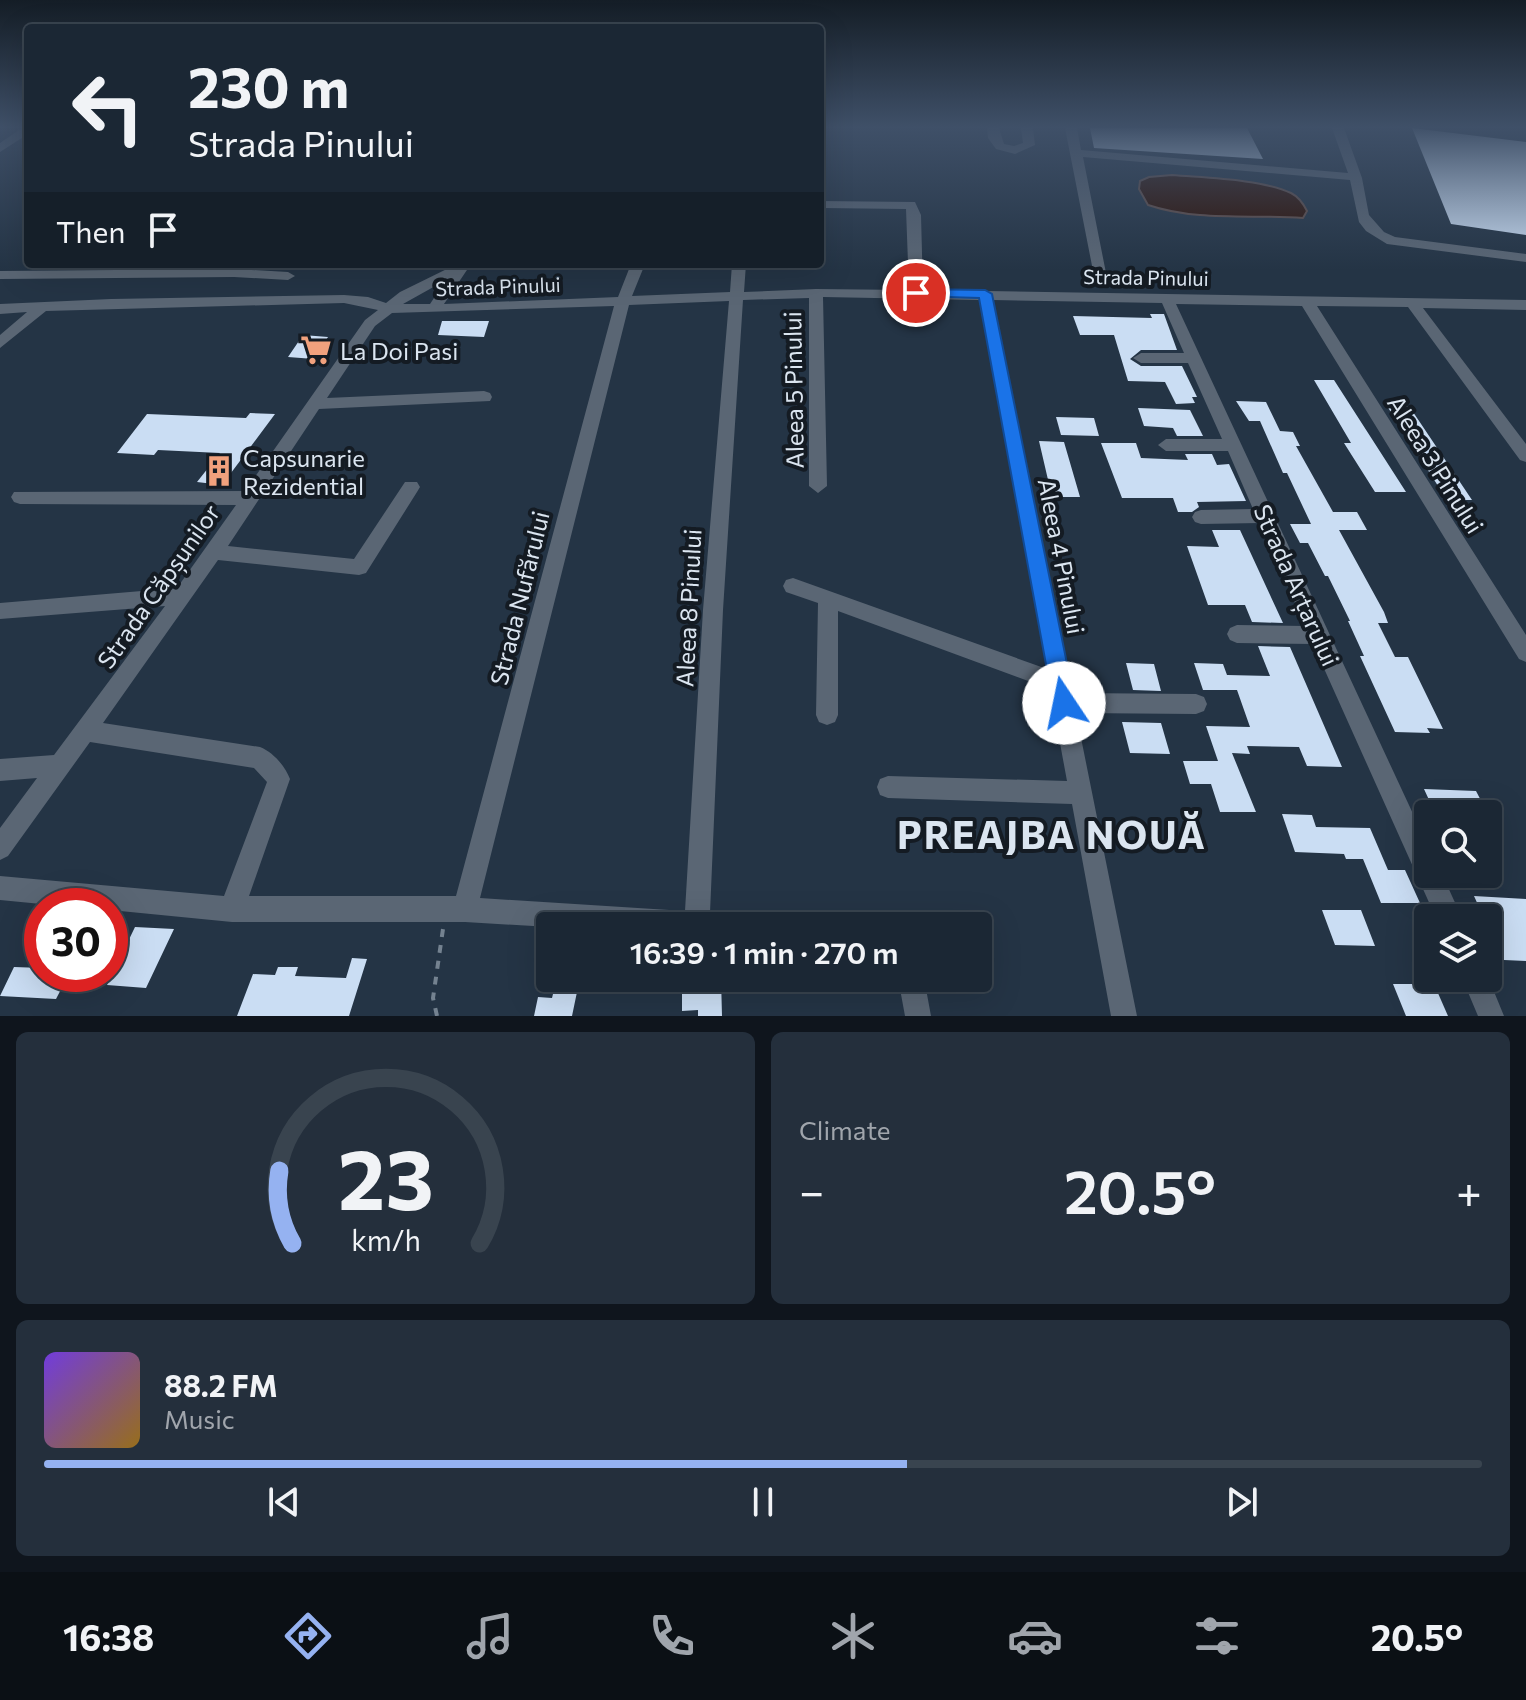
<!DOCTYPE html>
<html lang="en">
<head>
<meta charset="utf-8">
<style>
  body { margin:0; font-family:Commissioner,sans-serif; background:#242f3c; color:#f1f3f6; height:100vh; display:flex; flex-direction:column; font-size:30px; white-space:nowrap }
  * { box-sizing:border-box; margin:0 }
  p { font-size:26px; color:#a0a5ac }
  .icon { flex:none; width:44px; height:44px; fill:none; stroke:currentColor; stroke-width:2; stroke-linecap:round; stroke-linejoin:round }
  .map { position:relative; height:1016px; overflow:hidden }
  .details { display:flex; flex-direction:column; gap:16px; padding:16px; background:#0f151d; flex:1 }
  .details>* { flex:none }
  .guide { position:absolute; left:24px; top:24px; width:800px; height:244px; border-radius:8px; box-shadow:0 8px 32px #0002,0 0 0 2px #39444f; background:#1b2734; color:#f1f3f6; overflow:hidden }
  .fabs { position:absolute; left:1414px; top:800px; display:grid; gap:16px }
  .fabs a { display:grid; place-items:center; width:88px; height:88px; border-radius:8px; background:#1b2734; box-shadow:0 8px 32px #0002,0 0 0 2px #39444f; font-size:40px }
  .speed { position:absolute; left:24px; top:888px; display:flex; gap:16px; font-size:40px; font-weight:700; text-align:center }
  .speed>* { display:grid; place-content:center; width:104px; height:104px; border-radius:50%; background:#1b2734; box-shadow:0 8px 32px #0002,0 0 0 2px #39444f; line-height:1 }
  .speed .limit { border:12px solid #d22; background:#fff; color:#111 }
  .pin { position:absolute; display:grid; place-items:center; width:68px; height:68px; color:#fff; margin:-34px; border:4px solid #fff; border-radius:50%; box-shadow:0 2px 8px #0007 }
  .me { position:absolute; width:88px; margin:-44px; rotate:349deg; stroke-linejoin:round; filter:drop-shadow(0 0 6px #0008) }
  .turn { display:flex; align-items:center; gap:28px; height:168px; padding:0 32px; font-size:36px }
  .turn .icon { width:104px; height:104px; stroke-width:2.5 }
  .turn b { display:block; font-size:56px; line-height:68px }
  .then { display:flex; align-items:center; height:76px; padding:0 32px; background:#0003; gap:16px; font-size:30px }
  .big { font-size:60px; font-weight:600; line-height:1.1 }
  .details .tile { flex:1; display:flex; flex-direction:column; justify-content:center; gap:12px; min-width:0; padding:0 28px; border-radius:12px; background:#242f3c }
  .details .dial { align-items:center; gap:0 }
  .dial svg { height:208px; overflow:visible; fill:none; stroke:#39444f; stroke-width:7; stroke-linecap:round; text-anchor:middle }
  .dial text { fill:#f1f3f6; stroke:none }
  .song { display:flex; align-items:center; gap:24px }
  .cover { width:96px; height:96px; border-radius:12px; background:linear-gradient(135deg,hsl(260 70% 55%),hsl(40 70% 35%)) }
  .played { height:8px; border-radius:4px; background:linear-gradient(90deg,#95b2f1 60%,#39444f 60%) }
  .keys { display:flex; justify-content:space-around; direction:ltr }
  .heat { display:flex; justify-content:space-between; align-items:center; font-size:44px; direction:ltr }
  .details .tiles { flex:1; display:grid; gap:16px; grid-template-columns:1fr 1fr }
  .tile:last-child { grid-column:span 2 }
  .trip { position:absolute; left:536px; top:912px; width:456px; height:80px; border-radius:8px; background:#1b2734; box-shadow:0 8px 32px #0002,0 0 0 2px #39444f; font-weight:600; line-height:80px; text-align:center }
  .tabs { display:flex; height:128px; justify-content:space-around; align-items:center; background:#0b1015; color:#a0a5ac }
  .tabs .icon { width:56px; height:56px }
  .tabs .active { color:#95b2f1 }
  .tabs b { font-size:36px; color:#f1f3f6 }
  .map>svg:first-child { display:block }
  .water { fill:#2e0e01; stroke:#624e49; stroke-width:2 }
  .building { fill:#caddf3 }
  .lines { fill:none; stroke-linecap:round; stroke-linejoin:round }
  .path { stroke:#748290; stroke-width:4; stroke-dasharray:8 8; stroke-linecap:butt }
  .minor { fill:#5a6674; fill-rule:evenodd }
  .route { fill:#1a73e8; stroke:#114b97; stroke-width:2 }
  .labels { text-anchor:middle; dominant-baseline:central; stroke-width:8; stroke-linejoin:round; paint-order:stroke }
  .far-street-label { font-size:20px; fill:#dbe5f0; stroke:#141b23 }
  .poi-label { font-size:24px; fill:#dbe5f0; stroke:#141b23; text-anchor:start }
  .street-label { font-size:24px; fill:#dbe5f0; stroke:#141b23 }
  .near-district-label { font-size:38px; font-weight:bold; letter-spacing:2px; fill:#dbe5f0; stroke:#141b23 }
</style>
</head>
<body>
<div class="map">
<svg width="1526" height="1016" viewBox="0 0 1526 1016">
  <rect width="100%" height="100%" fill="#243445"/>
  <path class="water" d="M1172,175C1206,178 1261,179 1291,193C1299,197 1303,203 1307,211L1303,218C1251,214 1199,222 1148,205L1139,189L1140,181L1149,177Z"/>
  <path class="building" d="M1090,128H1247L1263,159L1094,148Z
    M1412,128L1526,142V235L1451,224Z
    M1150,314H1164L1177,350H1141L1130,359L1141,366H1182L1197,397H1192L1195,403L1176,404L1165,382L1128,381L1114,335H1080L1073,316L1152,318Z
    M442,321H489L484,337L438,335Z
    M303,335L328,337L314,359L288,357Z
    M1314,380H1334L1406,492H1375L1344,443H1351Z
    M1236,401L1266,402L1280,431L1293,432L1300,446H1296L1333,512H1357L1367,530H1339L1384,612L1388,623H1378L1395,657H1408L1443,729L1427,728L1430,733L1395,732L1360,656H1364L1348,621H1350L1328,576H1325L1308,543H1300L1290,524H1311L1287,473H1283L1260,421H1249Z
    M1387,406H1409L1472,500H1447Z
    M1138,408L1190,410L1203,436H1177L1173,428L1144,426Z
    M250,413L275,414L222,485L197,482L220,453L158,450L154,455L117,453L147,414L246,418Z
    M1056,417L1094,418L1099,436L1061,435Z
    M1039,441L1064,442L1080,497H1052Z
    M1101,443H1136L1141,458L1188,460L1185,454H1212L1217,465L1229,464L1246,501L1197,502L1199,507L1192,512H1178L1173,498H1122Z
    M1212,530H1240L1283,623L1252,622L1245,605H1208L1187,546L1219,547Z
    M1258,646L1290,647L1342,767L1307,766L1299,747L1247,746L1250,754L1232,753L1256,812H1220L1211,784H1190L1183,761H1218L1206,726L1250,727L1237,690H1203L1194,663L1223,664L1227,675L1270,676Z
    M1126,663L1154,664L1161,691L1133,690Z
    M1122,722L1161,723L1170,754L1130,753Z
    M1424,789L1476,791L1488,814L1435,813Z
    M1282,814L1312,815L1316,827L1370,828L1388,870H1405L1420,903H1381L1363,859H1346L1344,854L1295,852Z
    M1474,896L1526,899V961L1504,960L1488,925V918H1484Z
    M1322,910H1361L1375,946L1335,945Z
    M135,927L174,929L146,988L107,985Z
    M352,958L367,959L349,1016H237L253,974L275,975L278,967H298L295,976L346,978Z
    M14,967L42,968V974H69L56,999L0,996Z
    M682,978H721L722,1016H698V1010L682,1011Z
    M1393,984H1434L1448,1016H1406Z
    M554,990L577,992L572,1016H534L538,997L552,998Z"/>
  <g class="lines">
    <path class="path" d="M437,1016L433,998L443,929"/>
    <path class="minor" d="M22,128H28V134L0,152V143Z
      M987,128H999L1004,144L1014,146L1023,143L1021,128H1033L1035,145L1015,154L996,149L988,138Z
      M1065,128H1077L1081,150L1348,173L1332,128H1344L1362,178L1369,215L1384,232L1395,237L1526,254V262L1387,244L1366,231L1359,222L1350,180L1083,157L1107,278L1100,282L1095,281Z
      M820,201L915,202L921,215L923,290L1526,300V310L1423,308L1526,444V462L1520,460L1408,307L1317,306L1526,635V662L1519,659L1302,306L1176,304L1428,846V874H1442L1462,918H1436L1313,644L1237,643L1230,640L1227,634L1230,628L1237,625L1305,626L1260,523L1201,524L1195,522L1192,517L1195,512L1201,510L1253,509L1228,451H1166L1158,445L1166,439H1222L1188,363H1141L1133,358L1141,353H1184L1162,303L993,300L1072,693L1196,694L1204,697L1207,704L1204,711L1196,714L1076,713L1137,1016H1111L1072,804L888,798L880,795L877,787L880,779L888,776L1067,781L1050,689L838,611V715L835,722L827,725L819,722L816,715L818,603L786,592L783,586L786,580L793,578L1047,669L979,300L823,297L827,486L818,493L809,486V298L743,300L723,610L710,913L722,917L726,926L550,927L465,922H232L110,910V906H62L0,900V876L224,896L267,782L254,768L90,742L8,856L0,860V828L37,778L0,781V759L54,755L165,606L0,619V603L177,588L236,505L20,504L14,502L11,497L14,492L245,491L365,320L378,310L344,303L46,311L0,348V335L27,312L0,314V304L111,299L344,295L368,297L386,303L400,292L457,264H467L469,267L444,304L618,297L631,264H645L632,296L730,292L732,264H746L744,292L816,289L909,290L906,209L822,208ZM446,280L430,304H403ZM729,301L703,610L685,911L480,898L629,305ZM614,306L456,896H249L290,779C285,766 273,752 260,747L103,723L218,560L359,575L366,573L417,492L420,487L417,482H405L354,559L228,546L319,409L490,401L492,397L490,393L484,391L327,398L375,326L392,313Z
      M234,269L288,272L295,276L288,280L234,277L0,279V271Z
      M1488,977L1504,1016H1478L1462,978Z
      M898,978H924L931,1016H905Z"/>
  </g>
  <linearGradient id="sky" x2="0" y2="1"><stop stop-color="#141d26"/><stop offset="0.47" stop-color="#3f5068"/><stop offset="1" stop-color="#3f5068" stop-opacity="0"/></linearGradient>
  <rect width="1526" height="270" fill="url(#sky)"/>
  <path class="route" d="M916,289L985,290L992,294L1075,703L1071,710L1064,713L1056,710L1053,703L979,298L911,296V290Z"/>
  <defs>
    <symbol id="supermarket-bare" viewBox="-9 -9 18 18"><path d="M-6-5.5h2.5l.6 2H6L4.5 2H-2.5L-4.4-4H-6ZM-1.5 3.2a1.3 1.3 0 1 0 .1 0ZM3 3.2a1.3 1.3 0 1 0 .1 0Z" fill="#f1a17d" stroke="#141b23" stroke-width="2.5" paint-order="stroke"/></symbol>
    <symbol id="building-bare" viewBox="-9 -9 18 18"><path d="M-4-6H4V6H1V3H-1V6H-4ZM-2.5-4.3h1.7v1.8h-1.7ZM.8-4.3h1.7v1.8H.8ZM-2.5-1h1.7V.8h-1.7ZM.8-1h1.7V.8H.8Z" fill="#f1a17d" stroke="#141b23" stroke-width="2.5" paint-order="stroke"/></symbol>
  </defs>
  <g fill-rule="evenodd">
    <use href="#supermarket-bare" x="294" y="328" width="44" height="44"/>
    <use href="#building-bare" x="197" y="449" width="44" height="44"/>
  </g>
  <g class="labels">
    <g class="far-street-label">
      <text transform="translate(1146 277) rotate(1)">Strada Pinului</text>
      <text transform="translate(498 286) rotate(-2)">Strada Pinului</text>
    </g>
    <g class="poi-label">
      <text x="340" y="350">La Doi Pasi</text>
      <text x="243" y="457">Capsunarie<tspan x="243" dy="28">Rezidential</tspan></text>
    </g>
    <g class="street-label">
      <text transform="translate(793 390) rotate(-91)">Aleea 5 Pinului</text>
      <text transform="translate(1436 464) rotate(58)">Aleea 3 Pinului</text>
      <text transform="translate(1062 556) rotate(79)">Aleea 4 Pinului</text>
      <text transform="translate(1297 585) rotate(66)">Strada Arțarului</text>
      <text transform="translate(158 586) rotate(-55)">Strada Căpșunilor</text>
      <text transform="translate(519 598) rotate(-76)">Strada Nufărului</text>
      <text transform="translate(688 608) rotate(-87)">Aleea 8 Pinului</text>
    </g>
    <g class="near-district-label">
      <text x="1052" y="833">PREAJBA NOUĂ</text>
    </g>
  </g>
</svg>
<div class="fabs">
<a><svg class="icon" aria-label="search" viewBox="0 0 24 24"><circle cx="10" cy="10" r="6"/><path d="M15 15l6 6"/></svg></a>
<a><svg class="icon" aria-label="layers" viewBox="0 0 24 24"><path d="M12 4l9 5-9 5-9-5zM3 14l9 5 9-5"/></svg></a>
</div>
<div class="speed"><div class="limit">30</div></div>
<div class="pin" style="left:916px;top:293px;background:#d93025"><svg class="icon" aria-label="arrive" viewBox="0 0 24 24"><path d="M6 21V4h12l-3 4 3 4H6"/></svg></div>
<svg class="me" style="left:1064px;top:703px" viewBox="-20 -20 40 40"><circle r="19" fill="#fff"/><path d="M0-13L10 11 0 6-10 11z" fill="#1a73e8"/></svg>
<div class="trip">16:39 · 1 min · 270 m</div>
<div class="guide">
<div class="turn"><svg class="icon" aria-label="left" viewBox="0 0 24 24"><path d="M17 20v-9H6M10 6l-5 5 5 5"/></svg><div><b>230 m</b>Strada Pinului</div></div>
<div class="then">Then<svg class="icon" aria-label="arrive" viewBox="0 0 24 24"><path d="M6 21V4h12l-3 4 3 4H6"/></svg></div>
</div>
</div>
<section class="details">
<div class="tiles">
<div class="tile dial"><svg viewBox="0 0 100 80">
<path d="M14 69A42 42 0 1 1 86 69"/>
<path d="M14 69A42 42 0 0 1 9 41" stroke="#95b2f1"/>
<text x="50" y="56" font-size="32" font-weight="700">23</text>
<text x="50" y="72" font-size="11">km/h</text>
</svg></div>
<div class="tile"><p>Climate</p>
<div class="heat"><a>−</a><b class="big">20.5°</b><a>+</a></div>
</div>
<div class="tile">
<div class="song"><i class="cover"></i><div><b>88.2 FM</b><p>Music</p></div></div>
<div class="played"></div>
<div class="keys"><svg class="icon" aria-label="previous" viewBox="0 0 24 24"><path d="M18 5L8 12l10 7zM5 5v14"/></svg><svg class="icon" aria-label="pause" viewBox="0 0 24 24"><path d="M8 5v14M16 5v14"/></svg><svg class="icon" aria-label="next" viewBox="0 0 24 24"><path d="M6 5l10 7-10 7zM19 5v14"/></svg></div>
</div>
</div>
</section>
<nav class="tabs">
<b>16:38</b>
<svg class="icon active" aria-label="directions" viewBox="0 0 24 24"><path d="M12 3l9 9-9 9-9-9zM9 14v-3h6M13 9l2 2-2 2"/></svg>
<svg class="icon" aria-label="music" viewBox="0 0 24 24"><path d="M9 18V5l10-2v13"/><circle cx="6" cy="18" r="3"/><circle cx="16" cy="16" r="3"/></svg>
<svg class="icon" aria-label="phone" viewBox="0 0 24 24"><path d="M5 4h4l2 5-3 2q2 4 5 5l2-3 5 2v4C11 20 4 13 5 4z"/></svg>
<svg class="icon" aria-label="climate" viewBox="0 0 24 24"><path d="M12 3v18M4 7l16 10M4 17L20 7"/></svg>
<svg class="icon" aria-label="car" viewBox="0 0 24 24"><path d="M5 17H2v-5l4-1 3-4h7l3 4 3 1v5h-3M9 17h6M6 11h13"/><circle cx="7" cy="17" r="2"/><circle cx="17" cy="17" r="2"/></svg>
<svg class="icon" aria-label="filters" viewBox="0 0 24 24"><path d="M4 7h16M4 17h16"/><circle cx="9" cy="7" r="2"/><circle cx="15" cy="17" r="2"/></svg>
<b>20.5°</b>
</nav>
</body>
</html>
